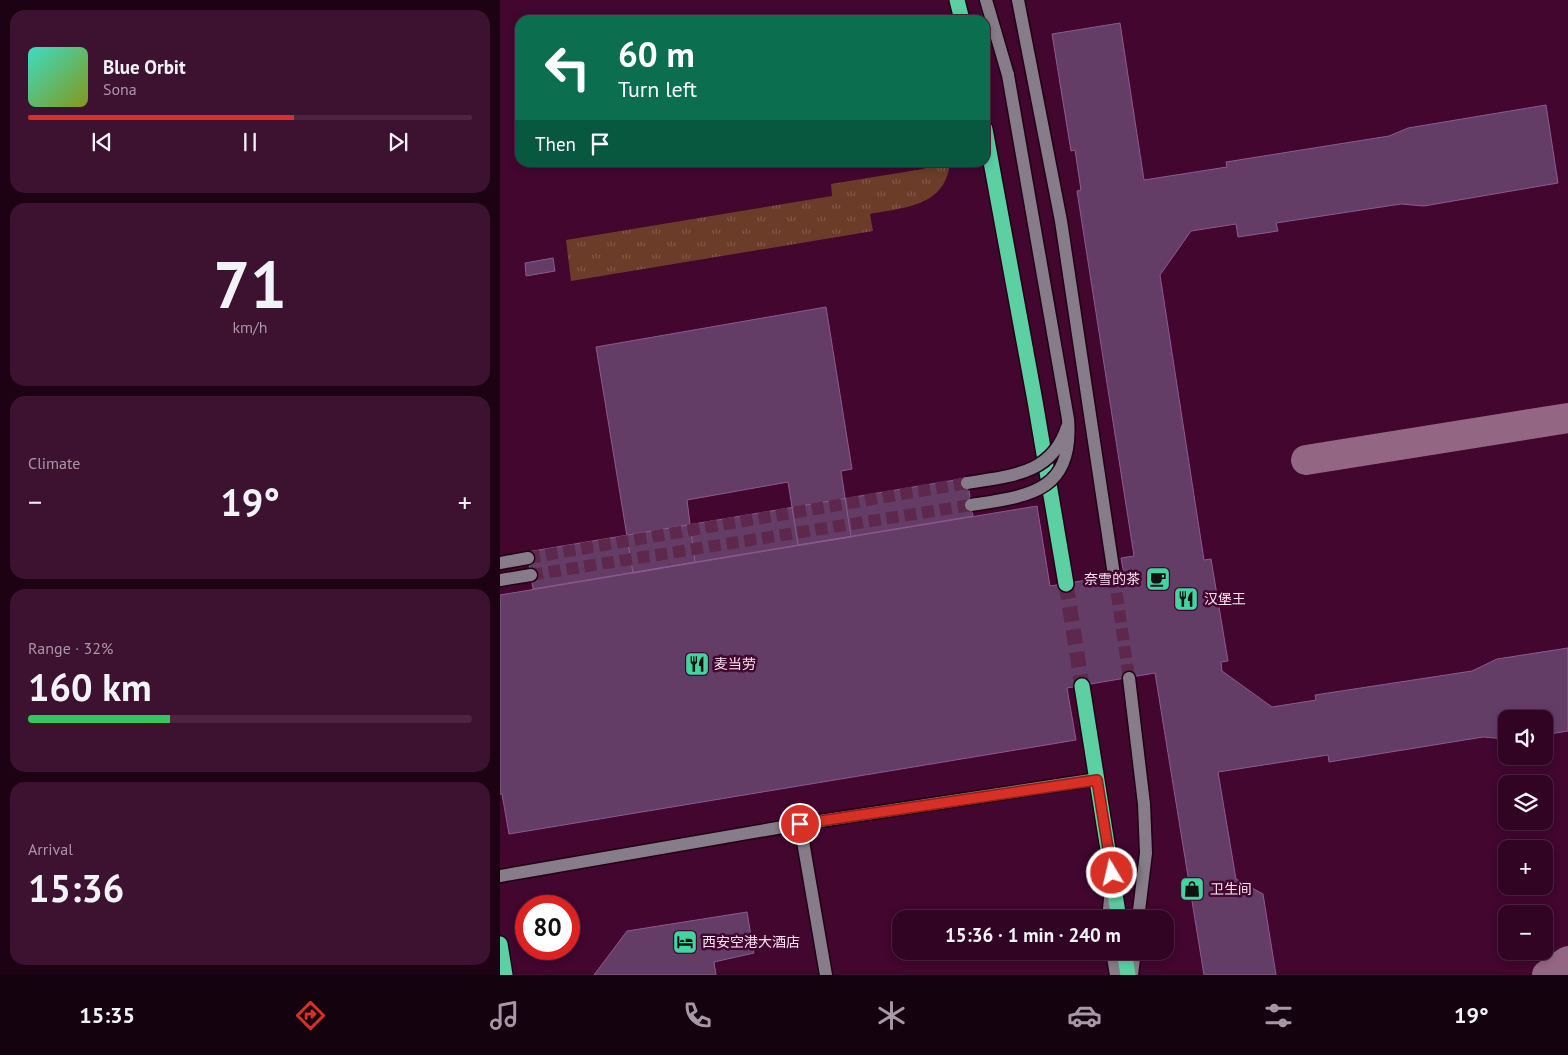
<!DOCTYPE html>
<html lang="en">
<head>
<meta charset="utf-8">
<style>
  body { margin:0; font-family:"PT Sans","Noto Sans SC",sans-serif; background:#3d1230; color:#f1f3f6; height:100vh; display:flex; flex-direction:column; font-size:19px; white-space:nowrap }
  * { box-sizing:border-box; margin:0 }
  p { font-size:16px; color:#a898a6 }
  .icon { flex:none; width:28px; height:28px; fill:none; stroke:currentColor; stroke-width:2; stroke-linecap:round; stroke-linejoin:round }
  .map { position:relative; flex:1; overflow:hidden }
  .sheet { display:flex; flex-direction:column; gap:10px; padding:10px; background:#1c0213; width:500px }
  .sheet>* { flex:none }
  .hud { position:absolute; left:15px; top:15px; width:475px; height:152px; border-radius:15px; box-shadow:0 2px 8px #0003,0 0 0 1px #4d2541; background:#0b6e4f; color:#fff; overflow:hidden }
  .buttons { position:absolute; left:998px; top:710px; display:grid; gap:10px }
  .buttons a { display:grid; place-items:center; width:55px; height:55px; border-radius:10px; background:#320423; box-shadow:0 2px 8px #0003,0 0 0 1px #4d2541; font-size:25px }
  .speed { position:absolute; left:15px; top:895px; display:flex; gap:10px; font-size:25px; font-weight:700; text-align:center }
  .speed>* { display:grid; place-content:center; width:65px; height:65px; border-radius:50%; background:#320423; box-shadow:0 2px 8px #0003,0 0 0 1px #4d2541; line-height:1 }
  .speed .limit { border:8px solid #d22; background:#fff; color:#111 }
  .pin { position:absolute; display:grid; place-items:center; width:42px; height:42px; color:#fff; margin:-21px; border:2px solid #fff; border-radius:50%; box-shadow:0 1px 5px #0007 }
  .me { position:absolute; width:55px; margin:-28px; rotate:351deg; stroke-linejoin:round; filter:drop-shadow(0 0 4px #0008) }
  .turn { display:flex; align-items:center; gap:18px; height:105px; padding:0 20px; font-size:22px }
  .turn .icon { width:65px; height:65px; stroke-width:2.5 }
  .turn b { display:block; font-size:35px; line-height:42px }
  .then { display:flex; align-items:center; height:48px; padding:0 20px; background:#0003; gap:10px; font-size:19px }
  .big { font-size:38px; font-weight:700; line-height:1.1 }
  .sheet .tile { flex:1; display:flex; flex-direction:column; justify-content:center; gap:8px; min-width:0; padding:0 18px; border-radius:15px; background:#3d1230 }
  .sheet .dial { align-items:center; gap:0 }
  .dial b { font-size:65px; line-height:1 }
  .song { display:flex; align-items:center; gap:15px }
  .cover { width:60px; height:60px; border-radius:8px; background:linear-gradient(135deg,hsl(170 70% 55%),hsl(70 70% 35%)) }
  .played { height:5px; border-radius:2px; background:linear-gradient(90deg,#d93025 60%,#4d2541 60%) }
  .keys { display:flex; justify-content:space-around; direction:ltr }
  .heat { display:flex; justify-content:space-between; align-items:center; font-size:28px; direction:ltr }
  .charge { height:8px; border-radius:4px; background:linear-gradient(90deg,#34c759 32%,#4d2541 0) }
  .trip { position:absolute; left:392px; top:910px; width:282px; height:50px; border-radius:15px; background:#320423; box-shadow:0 2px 8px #0003,0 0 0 1px #4d2541; font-weight:700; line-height:50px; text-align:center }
  .dock { display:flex; height:80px; justify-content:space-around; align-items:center; background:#14020e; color:#a898a6 }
  .dock .icon { width:35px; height:35px }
  .dock .current { color:#d93025 }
  .dock b { font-size:22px; color:#f1f3f6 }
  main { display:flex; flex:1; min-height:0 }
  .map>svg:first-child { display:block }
  .grass { fill:url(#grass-tufts) }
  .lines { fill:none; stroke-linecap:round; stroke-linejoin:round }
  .taxiway { stroke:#936784; stroke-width:30 }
  .building { fill:#643d66; stroke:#8d5a8f }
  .secondary-tunnel { stroke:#5e274c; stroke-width:12; stroke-dasharray:12 6; stroke-linecap:butt }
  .highway-tunnel { stroke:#5e274c; stroke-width:15; stroke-dasharray:15 8; stroke-linecap:butt }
  .secondary-casing { stroke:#220015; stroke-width:15 }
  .highway-casing { stroke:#220015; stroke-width:18 }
  .secondary { stroke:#877c89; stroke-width:12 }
  .highway { stroke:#5ccfa3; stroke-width:15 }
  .secondary-bridge-casing { stroke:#220015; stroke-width:15; stroke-linecap:butt }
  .secondary-bridge { stroke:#877c89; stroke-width:12 }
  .route-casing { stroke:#8d1f18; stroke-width:12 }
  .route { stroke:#d93025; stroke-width:9 }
  .labels { text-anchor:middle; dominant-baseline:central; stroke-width:5; stroke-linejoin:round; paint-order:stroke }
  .poi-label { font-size:14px; fill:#fce5f1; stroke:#42062f; text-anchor:start }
</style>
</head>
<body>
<main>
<section class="sheet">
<div class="tile">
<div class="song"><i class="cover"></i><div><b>Blue Orbit</b><p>Sona</p></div></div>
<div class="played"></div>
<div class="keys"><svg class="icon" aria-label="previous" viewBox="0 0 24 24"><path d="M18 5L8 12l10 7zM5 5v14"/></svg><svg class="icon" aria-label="pause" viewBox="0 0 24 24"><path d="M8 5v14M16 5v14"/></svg><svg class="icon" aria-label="next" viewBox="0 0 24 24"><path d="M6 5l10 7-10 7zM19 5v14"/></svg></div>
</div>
<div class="tile dial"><b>71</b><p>km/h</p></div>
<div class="tile"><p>Climate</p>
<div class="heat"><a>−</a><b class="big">19°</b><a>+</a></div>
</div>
<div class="tile"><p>Range · 32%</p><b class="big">160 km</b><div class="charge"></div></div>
<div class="tile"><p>Arrival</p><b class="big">15:36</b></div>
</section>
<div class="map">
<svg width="1068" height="975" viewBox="0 0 1068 975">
  <defs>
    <pattern id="grass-tufts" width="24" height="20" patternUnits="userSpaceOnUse" patternTransform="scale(1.25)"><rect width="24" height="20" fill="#6b3d28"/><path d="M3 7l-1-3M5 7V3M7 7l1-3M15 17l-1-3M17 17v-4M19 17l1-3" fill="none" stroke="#815948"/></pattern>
  </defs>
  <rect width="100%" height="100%" fill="#42062f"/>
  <path class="grass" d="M438,163H450C445,207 405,207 370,214L373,231L71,281L66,240L332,196L331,184L423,169Z"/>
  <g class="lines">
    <path class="taxiway" d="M806,460L1068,418
      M1047,975L1068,961"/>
  </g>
  <path class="building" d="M620,23L644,180L727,167L726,162L889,136L908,128L1046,105L1058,183L924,206L901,204L776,223L778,231L738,237L736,224L691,231L660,275L704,560L711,559L728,661L721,662L722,671L772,707L816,700L815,695L972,671L997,659L1068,648V731L1044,735V719H1006V739L983,737L829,762L828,755L718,772L736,879L763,894L776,975H704L655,673L567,688L576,740L9,834L2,794H0V595L537,506L550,586L624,574L621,558L634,556L577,191L581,190L575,150L571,151L552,34Z
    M53,258L55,271L26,276L25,263Z
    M326,307L352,469L341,471L351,537L298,545L288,482L187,500L195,562L133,573L96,347Z
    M467,478L473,516L33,589L27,552Z
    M247,912L254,953L214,962L216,975H94L127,931Z"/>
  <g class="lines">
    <path class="secondary-tunnel" d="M28,558L467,483
      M31,575L471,505
      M614,575L629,678"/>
    <path class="highway-tunnel" d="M566,584L582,686"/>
    <defs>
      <path id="secondary" d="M486,0L508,75
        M518,0L561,221L614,575
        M0,563L28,558
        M0,580L31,575
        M629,678L644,804L646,853L638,919
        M300,824L326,975
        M0,876L300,824L597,779
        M608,919L611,889
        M612,951L616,975
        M632,975L635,951"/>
      <path id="highway" d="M457,0L462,20
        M485,129L535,401L566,584
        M582,686L619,919
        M0,944L5,975
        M624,951L628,975"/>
    </defs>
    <use href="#secondary" class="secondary-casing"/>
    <use href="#highway" class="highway-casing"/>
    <use href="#secondary" class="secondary"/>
    <use href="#highway" class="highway"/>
    <defs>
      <path id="secondary-bridge" d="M467,483C509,476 552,475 567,427
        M471,505C529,496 574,492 568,419L508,75"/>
    </defs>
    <use href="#secondary-bridge" class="secondary-bridge-casing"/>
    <use href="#secondary-bridge" class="secondary-bridge"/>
  </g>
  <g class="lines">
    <defs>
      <path id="route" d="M300,824L597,780L612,873"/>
    </defs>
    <use href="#route" class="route-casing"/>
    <use href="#route" class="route"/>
  </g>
  <defs>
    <symbol id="cafe-square" viewBox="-11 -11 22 22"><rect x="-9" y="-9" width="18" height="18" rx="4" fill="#42d4a1" stroke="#42062f"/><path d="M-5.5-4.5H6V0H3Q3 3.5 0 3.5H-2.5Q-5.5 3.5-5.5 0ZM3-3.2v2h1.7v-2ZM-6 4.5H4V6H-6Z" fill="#111"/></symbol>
    <symbol id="restaurant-square" viewBox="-11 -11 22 22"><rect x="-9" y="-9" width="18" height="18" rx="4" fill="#42d4a1" stroke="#42062f"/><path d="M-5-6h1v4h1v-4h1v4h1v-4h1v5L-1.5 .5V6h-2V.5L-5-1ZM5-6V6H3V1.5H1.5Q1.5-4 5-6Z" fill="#111"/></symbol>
    <symbol id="shop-square" viewBox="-11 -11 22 22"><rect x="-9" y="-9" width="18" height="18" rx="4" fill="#42d4a1" stroke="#42062f"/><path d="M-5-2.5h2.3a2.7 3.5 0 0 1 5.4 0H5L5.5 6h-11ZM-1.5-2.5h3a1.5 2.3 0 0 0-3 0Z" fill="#111"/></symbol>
    <symbol id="hotel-square" viewBox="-11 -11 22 22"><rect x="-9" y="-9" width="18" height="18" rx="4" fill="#42d4a1" stroke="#42062f"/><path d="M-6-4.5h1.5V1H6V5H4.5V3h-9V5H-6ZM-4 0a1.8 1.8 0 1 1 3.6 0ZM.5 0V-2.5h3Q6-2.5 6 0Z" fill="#111"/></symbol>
  </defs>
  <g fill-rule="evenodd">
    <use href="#cafe-square" x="644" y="565" width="28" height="28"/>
    <use href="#restaurant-square" x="672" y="585" width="28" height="28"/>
    <use href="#restaurant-square" x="183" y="650" width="28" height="28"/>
    <use href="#shop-square" x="678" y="875" width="28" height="28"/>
    <use href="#hotel-square" x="171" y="928" width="28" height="28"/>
  </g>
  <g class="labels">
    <g class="poi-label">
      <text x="640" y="579" text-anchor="end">奈雪的茶</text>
      <text x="704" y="599">汉堡王</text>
      <text x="214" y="664">麦当劳</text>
      <text x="710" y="889">卫生间</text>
      <text x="202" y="942">西安空港大酒店</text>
    </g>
  </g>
</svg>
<div class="buttons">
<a><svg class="icon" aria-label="sound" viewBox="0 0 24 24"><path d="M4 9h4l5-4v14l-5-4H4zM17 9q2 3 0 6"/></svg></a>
<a><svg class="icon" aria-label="layers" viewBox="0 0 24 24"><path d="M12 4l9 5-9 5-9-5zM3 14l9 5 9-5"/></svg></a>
<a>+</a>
<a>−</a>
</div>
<div class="speed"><div class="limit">80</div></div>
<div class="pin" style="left:300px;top:824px;background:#d93025"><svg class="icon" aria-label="arrive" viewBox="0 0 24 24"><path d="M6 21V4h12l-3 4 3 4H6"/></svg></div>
<svg class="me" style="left:612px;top:873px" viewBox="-20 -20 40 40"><circle r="17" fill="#d93025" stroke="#fff" stroke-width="3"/><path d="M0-11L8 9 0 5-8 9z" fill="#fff"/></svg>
<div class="trip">15:36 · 1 min · 240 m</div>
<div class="hud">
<div class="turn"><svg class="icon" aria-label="left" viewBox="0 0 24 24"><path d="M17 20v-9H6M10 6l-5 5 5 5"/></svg><div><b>60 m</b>Turn left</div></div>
<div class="then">Then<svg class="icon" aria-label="arrive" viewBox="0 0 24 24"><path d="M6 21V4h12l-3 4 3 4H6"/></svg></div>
</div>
</div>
</main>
<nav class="dock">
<b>15:35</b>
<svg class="icon current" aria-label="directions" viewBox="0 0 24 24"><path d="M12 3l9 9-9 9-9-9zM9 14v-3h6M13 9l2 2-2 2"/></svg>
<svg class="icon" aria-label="music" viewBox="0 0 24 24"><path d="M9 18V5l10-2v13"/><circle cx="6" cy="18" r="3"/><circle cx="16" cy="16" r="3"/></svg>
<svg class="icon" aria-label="phone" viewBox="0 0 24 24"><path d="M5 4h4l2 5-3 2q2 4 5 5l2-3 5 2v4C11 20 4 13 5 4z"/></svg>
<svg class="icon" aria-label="climate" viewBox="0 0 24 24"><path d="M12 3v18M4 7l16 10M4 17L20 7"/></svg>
<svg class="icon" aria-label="car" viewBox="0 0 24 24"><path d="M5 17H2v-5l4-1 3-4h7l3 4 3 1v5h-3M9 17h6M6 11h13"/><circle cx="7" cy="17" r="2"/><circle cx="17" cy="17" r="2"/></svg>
<svg class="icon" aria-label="filters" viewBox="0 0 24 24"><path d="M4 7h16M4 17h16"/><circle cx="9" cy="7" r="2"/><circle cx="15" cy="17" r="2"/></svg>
<b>19°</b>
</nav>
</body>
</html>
